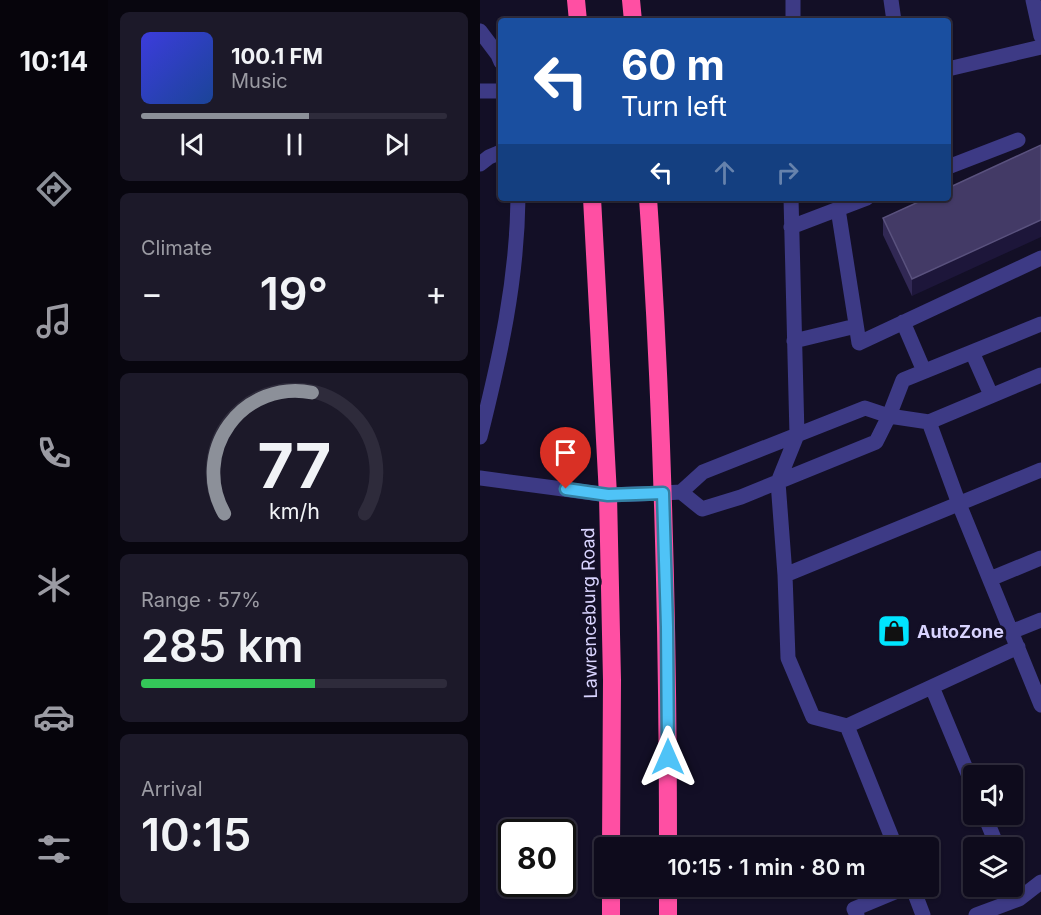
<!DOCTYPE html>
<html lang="en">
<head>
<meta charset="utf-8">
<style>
  body { margin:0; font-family:Inter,sans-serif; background:#1c1929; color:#f1f3f6; height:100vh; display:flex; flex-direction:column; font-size:22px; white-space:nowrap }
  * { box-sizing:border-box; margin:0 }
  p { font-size:20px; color:#9b9ba3 }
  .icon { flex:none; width:33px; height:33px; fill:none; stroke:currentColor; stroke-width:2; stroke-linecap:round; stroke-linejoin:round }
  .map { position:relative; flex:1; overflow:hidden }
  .side { display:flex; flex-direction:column; gap:12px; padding:12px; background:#08060f; width:372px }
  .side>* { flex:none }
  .banner { position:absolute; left:18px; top:18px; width:453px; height:183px; border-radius:6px; box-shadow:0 2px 4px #0004,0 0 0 2px #2e2b3b; background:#1a4fa0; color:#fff; overflow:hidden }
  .controls { position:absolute; left:483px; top:765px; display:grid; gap:12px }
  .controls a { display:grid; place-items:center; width:60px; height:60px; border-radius:6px; background:#0e0b1c; box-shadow:0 2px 4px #0004,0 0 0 2px #2e2b3b; font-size:30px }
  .speed { position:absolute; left:18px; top:819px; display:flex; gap:12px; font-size:30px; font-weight:700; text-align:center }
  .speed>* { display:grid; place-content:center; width:78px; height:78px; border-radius:50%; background:#0e0b1c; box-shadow:0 2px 4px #0004,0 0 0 2px #2e2b3b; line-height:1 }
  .speed .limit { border:3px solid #111; border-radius:9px; background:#fff; color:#111 }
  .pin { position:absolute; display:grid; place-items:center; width:51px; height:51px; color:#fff; margin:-62px -26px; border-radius:50% 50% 50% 0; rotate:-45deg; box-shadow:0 0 6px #0007 }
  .pin .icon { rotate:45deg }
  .me { position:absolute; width:66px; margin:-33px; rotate:0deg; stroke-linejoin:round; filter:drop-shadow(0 0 4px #0008) }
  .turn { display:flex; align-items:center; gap:21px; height:126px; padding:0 24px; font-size:27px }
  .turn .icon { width:78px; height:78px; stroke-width:2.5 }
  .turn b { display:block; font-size:42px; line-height:51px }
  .lanes { display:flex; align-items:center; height:57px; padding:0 24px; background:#0003; justify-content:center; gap:30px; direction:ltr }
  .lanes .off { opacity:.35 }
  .big { font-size:45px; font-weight:600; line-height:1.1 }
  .side .card { flex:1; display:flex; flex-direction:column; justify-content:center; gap:9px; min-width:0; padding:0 21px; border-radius:9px; background:#1c1929 }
  .side .dial { align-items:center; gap:0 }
  .dial svg { height:156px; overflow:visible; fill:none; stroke:#2e2b3b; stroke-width:7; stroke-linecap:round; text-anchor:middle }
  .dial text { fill:#f1f3f6; stroke:none }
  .song { display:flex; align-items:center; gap:18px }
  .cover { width:72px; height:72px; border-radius:9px; background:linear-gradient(135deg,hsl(240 70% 55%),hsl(220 70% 35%)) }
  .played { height:6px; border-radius:3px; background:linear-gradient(90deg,#8c9099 55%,#2e2b3b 55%) }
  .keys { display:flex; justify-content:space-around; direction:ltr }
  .heat { display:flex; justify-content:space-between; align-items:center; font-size:33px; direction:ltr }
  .charge { height:9px; border-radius:4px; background:linear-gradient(90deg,#34c759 57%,#2e2b3b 0) }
  .trip { position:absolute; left:114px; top:837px; width:345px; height:60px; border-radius:6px; background:#0e0b1c; box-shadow:0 2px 4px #0004,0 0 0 2px #2e2b3b; font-weight:600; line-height:60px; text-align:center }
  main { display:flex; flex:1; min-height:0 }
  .dock { display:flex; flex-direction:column; width:108px; justify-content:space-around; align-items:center; background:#06040b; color:#9b9ba3 }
  .dock .icon { width:42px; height:42px }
  .dock .selected { color:#8c9099 }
  .dock b { font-size:27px; color:#f1f3f6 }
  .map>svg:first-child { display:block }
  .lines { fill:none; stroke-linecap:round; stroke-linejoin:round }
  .lane { stroke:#3d3a85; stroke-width:15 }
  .street { stroke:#3d3a85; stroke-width:15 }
  .highway { stroke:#ff4fa3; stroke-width:18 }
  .wall { fill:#312854 }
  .shaded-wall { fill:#1d163a }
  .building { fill:#433a66; stroke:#5a527e; stroke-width:1.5 }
  .route-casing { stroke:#337fa1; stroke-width:15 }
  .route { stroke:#4fc3f7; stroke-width:10 }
  .labels { text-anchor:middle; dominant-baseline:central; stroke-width:6; stroke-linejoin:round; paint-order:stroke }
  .street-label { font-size:18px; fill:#d9d4ff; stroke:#130f26 }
  .poi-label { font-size:18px; font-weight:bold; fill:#d9d4ff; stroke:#130f26; text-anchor:start }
</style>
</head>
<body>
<main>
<nav class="dock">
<b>10:14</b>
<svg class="icon selected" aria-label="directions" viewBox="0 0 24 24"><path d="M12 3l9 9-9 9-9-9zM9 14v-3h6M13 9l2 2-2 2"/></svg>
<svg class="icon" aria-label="music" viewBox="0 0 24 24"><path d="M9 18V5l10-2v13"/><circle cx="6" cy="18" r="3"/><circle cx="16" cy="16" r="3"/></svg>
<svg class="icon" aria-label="phone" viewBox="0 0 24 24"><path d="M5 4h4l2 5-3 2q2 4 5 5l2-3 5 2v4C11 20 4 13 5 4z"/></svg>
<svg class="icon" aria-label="climate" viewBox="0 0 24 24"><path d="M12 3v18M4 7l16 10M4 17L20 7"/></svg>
<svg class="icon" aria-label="car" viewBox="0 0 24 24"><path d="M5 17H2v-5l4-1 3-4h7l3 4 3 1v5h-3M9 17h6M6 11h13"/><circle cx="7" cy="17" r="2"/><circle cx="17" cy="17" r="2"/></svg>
<svg class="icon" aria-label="filters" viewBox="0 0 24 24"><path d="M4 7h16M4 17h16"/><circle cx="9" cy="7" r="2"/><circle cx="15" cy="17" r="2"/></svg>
</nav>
<section class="side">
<div class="card">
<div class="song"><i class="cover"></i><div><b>100.1 FM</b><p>Music</p></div></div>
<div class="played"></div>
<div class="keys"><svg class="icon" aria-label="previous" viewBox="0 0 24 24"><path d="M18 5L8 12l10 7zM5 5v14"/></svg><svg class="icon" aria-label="pause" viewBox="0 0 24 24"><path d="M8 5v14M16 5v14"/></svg><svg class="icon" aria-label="next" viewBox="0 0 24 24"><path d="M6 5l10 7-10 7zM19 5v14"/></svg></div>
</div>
<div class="card"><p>Climate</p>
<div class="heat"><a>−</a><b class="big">19°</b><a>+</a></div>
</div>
<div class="card dial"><svg viewBox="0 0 100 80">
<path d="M14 69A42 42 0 1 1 86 69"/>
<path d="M14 69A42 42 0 0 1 59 7" stroke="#8c9099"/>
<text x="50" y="56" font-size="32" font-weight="700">77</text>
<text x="50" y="72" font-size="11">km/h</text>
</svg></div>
<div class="card"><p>Range · 57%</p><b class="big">285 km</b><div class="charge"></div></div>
<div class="card"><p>Arrival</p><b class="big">10:15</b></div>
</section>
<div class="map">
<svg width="561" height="915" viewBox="0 0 561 915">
  <rect width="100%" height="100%" fill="#130f26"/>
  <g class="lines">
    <path class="lane" d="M411,0L414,21
      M553,0L561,36
      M313,21V0
      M468,69L561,47
      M0,91H21
      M0,164L9,157L21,152
      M468,167L538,140
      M358,209L379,343L561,258
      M311,227L387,198
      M423,322L444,371
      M561,324L423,380L409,416L449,422L561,375
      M314,341L376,326
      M492,352L511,395
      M449,422L479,504L561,705
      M183,493L201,492L222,509L261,497L396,442L409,416L385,408L223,472L201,492
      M305,575L298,482L317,435L311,198
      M510,579L561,558
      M531,632L561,620
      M452,687L494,788
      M367,726L538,647
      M504,814L518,848
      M416,848L367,726L333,717L308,658L305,575L561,470
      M532,884L539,899
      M432,886L443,915
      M377,915L374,909L429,886
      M496,915L539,899L561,882"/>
    <path class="street" d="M0,31L18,55L21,62
      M0,437C20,357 37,282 38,198
      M0,478L128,495L183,493"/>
    <path class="highway" d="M96,0L98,21
      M151,0L153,21
      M112,198L128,495L132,680L131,848
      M168,198C183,414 188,631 188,848
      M188,886V915
      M131,915V886"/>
  </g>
  <path class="wall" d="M561,145L432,296L403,235V218Z"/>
  <path class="shaded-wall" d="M561,220V237L432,296V279Z"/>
  <path class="building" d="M561,145V220L432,279L403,218L447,198H468V188Z"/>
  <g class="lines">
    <defs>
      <path id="route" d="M86,489L128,495L183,493L187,627L188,757"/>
    </defs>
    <use href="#route" class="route-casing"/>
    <use href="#route" class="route"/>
  </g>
  <defs>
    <symbol id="shop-square" viewBox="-11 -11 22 22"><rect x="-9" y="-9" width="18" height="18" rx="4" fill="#00e5ff" stroke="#130f26"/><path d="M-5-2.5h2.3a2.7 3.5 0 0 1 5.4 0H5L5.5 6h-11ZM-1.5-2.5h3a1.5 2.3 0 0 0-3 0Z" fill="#111"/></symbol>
  </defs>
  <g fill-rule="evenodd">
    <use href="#shop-square" x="395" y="612" width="38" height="38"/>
  </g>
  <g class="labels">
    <g class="street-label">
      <text transform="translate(109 613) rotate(-91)">Lawrenceburg Road</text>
    </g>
    <g class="poi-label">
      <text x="437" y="631">AutoZone</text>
    </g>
  </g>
</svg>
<div class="controls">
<a><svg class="icon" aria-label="sound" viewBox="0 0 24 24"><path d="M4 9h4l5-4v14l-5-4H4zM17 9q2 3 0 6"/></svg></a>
<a><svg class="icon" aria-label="layers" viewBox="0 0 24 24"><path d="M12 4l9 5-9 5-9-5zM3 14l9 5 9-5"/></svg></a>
</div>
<div class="speed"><div class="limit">80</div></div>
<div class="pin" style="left:86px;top:489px;background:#d93025"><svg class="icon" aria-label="arrive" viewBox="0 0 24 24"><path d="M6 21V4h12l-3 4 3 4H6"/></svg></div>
<svg class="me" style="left:188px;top:757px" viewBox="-20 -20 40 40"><path d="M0-17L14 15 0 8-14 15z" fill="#4fc3f7" stroke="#fff" stroke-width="4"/></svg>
<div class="trip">10:15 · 1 min · 80 m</div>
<div class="banner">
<div class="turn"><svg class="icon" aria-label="left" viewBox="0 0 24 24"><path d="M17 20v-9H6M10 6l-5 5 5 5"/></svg><div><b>60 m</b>Turn left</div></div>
<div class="lanes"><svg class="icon" aria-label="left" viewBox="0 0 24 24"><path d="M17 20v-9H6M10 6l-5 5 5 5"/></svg><svg class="icon off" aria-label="ahead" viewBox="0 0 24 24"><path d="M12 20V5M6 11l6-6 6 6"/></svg><svg class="icon off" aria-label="right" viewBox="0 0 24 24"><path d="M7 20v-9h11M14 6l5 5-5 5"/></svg></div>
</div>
</div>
</main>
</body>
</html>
